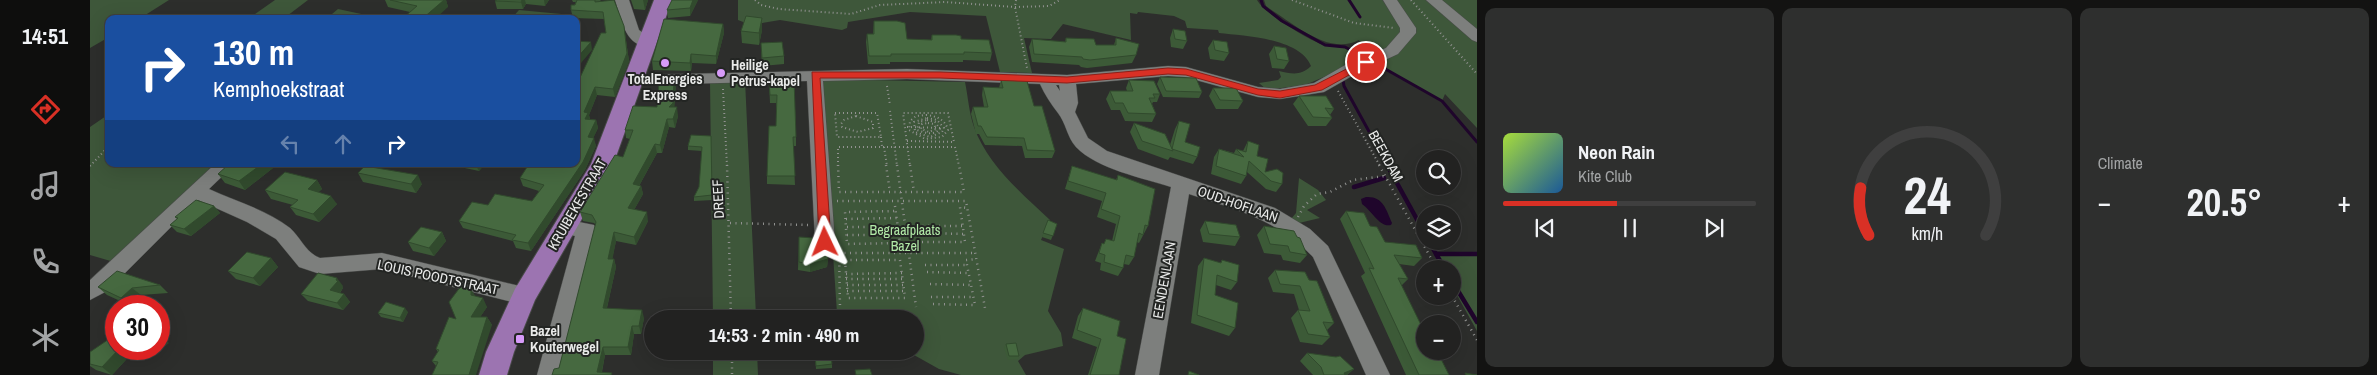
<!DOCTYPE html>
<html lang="en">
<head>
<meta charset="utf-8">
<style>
  body { margin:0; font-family:"Archivo Narrow",sans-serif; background:#2e2f2e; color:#f1f3f6; height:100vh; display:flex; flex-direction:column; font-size:19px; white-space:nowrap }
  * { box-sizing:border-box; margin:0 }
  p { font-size:16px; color:#a2a4a5 }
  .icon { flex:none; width:28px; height:28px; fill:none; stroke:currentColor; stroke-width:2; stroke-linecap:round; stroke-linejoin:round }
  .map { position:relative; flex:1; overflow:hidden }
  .panel { display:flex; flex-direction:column; gap:8px; padding:8px; background:#131312; width:900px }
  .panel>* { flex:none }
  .guide { position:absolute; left:15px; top:15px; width:475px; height:152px; border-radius:10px; box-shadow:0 5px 20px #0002,0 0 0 1px #3f3f3f; background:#1a4fa0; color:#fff; overflow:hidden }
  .tools { position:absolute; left:1326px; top:150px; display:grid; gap:10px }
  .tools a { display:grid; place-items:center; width:45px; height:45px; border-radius:50%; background:#222221; box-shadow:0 5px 20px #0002,0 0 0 1px #3f3f3f; font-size:25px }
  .speed { position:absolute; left:15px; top:295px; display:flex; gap:10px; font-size:25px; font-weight:700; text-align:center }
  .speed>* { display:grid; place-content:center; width:65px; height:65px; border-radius:50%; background:#222221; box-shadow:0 5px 20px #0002,0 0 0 1px #3f3f3f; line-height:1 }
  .speed .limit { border:8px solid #d22; background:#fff; color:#111 }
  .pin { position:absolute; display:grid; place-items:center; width:42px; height:42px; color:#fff; margin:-21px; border:2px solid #fff; border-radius:50%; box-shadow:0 1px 5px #0007 }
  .me { position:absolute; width:55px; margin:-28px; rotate:358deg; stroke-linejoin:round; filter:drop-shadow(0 0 4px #0008) }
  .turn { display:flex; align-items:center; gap:18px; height:105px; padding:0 25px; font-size:22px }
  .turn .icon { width:65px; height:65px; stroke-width:2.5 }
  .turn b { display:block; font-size:35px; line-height:42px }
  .lanes { display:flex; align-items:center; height:48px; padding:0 25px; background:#0003; justify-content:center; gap:25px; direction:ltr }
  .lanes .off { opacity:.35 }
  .big { font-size:38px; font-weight:700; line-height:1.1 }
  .panel .widget { flex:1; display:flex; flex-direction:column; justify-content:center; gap:8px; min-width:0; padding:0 18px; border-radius:10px; background:#2e2f2e }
  .panel .dial { align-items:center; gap:0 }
  .dial svg { height:130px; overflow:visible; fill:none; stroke:#3f3f3f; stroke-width:7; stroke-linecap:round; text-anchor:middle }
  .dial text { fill:#f1f3f6; stroke:none }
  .song { display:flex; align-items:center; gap:15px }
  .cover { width:60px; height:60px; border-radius:8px; background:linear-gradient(135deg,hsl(80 70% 55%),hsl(210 70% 35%)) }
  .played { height:5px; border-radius:2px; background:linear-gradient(90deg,#d93025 45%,#3f3f3f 45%) }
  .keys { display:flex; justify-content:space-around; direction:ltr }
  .heat { display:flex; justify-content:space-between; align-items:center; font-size:28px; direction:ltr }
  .panel .tiles { flex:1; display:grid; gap:8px; grid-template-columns:repeat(3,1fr) }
  .trip { position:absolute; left:554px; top:310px; width:280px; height:50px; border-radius:25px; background:#222221; box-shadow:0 5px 20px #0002,0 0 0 1px #3f3f3f; font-weight:700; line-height:50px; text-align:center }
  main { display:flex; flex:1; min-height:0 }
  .tabs { display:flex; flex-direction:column; width:90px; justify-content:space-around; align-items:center; background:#0e0e0d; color:#a2a4a5 }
  .tabs .icon { width:35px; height:35px }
  .tabs .active { color:#d93025 }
  .tabs b { font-size:22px; color:#f1f3f6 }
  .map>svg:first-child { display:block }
  .green { fill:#3e573a }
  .water { fill:#1f052b }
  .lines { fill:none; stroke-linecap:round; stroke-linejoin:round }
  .stream-far1 { stroke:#1f052b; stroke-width:3 }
  .stream { stroke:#1f052b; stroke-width:4.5 }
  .minor-casing { stroke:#484a48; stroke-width:1 }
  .major-casing { stroke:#484a48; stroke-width:2 }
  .path-far1 { stroke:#919290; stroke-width:2; stroke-dasharray:1 3; stroke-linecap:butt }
  .path { stroke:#919290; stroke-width:2.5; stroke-dasharray:1 4.5; stroke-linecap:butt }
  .minor { fill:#7d7f7d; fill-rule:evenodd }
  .major { fill:#9c74b1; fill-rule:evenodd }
  .wall { fill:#3c5a37 }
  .shaded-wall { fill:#314a2d }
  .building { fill:#466940; stroke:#314a2d }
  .route { fill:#d93025; stroke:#8d1f18 }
  .poi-dot { fill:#d79bf9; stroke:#232523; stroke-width:2 }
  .labels { text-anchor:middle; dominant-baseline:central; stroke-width:4; stroke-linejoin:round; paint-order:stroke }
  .poi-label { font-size:14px; font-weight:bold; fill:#eaebea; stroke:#232523; text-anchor:start }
  .street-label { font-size:14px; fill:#eaebea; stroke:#232523 }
  .park-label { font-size:14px; fill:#b1e9a7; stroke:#232523 }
</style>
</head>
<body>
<main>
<nav class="tabs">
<b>14:51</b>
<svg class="icon active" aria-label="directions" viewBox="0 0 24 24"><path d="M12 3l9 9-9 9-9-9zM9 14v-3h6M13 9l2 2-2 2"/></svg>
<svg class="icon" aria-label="music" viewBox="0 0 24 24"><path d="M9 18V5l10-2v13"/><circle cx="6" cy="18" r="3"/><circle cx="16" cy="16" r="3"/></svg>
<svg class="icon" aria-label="phone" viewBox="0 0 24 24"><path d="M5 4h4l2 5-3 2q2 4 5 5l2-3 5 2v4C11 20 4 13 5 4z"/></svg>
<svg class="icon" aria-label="climate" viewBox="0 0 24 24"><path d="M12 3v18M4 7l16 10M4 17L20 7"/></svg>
</nav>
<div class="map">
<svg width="1387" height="375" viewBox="0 0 1387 375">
  <rect width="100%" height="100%" fill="#2d2e2c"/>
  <path class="green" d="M0,0H79L49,19H19V37L0,48Z
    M185,0H218L193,19H158Z
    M648,0H1167C1174,13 1217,39 1231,44C1240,48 1246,45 1255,47C1261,48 1269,55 1275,58L1269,40C1239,56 1204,24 1180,9L1176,6L1174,0H1387V128L1355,94L1352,101L1276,59L1215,85L1177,90L1169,83L1188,80L1191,77L1189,71C1202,74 1211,76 1221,66C1210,38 1155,36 1129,33L1128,30L1097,28L1095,21L1084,16L1048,12L1047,14L1040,13L1041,40L973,24L961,39L934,38L942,73L910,72L896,16L820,12L758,22L757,28L752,30L690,20L661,25L648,20Z
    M248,9L290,18L236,19Z
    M429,10L482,15L479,18L485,19H421Z
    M731,79L875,82C878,96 879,113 884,127C897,164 932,194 960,220L951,240L974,249L958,311L971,333L973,346L935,355L928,361L936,375H871L849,369L824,355L718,354L715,351H825V319H623L620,81L655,80L666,316L747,313Z
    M19,114V164H102L122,169L24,262L0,255V127Z
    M1209,178L1228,190L1236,200L1217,210L1230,218L1209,223L1201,219L1206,213Z
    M1346,254H1387V331L1363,288L1362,269H1352Z
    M623,351H667L668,375H623Z"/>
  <path class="water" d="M1276,197C1293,196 1296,209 1302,223L1301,225C1290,228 1283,212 1272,204L1271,199Z"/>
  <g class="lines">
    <path class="stream-far1" d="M1171,0L1173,6L1192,21L1235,45L1255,47L1277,59
      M1259,0L1270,17
      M1283,62L1352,101L1387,142
      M1253,80L1254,86L1298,166"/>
    <path class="stream" d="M1297,165L1335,234
      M1264,187L1294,178
      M1339,241L1346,254H1387
      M1346,254L1355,269
      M1362,281L1387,322"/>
    <defs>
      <path id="minor" d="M525,0H539L549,30L566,42L563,45C536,52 531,18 525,0Z
        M1293,0H1307L1326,28V33L1308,54L1269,72L1234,92L1190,99L1168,97L1095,77L1078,76L986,84L988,103L985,112L998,138L1017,151L1185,208L1220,229L1238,246L1300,375H1276L1223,257C1189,220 1144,209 1099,194L1069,375H1045L1081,187C1053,178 1007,169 986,147C977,137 976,123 968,113C961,104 955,95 950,84L817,79L733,81L745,242L742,248L735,250L728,248L725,242L717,81L544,85L538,84L536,80L538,76L544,75L817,69L977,75L1078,66L1096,67L1168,87L1190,89L1224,83L1257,64L1296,48L1310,32V28ZM966,85H969L970,91Z
        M1336,0H1352L1387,29V42L1382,40Z
        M125,164H145L119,189C145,201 177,210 200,228C211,238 216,253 230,258L292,253L434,287L442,290L445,296L442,302L434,305L292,269L230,274L209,267L186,239L157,222L108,200L17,291L0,300V280Z
        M474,219L504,225L507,230L471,375H447L485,236L467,232L464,227L467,222Z"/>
      <path id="major" d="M564,0H582L523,165L445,300L424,352L417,375H389L396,352L425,289L501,164Z"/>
    </defs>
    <use href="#minor" class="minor-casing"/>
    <use href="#major" class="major-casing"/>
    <path class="path-far1" d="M665,0L671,5L689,9L761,14L790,5L855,2L925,7L959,6L970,0
      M926,0L925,7L937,68
      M1202,0L1264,23L1304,28
      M1321,0L1387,74
      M797,86L800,105
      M633,89L637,166
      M1248,91L1290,166
      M800,111L807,166
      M745,113H787L791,137H747Z
      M836,115C846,116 855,119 858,130L852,137L835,139L819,130L820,121L826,116Z
      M766,116L783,122V128L768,132L752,127L751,124L754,120Z
      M837,118L847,120L854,128L852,132L840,137L825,132L824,122Z
      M837,120L845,122L850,129C843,136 836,133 827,130L829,122Z
      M838,123L844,124L846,129L839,132L831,129L832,124Z
      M817,127L851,128
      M791,137L792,147
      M817,141L864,142L858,113H813L820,166
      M794,147L797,166
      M0,166L19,146
      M748,166V147H865L869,166"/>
    <path class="path" d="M637,165L641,319
      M748,165L749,192H874L869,165
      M796,165L800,192
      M807,165L826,307
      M820,165L824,192
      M1289,165L1347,269
      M747,201H876L895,308
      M805,206L810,243L757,244L755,212L805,211
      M1208,217L1214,206L1227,194L1240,192L1263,180L1295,176
      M756,219L807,218
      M640,223L718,225
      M827,226H873
      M757,227H808
      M828,233L874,234
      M757,235H809
      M832,242H875L870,207L877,208
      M749,249L750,307
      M749,253H885
      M755,260H810L815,298H758Z
      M835,265H877
      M837,272L878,273
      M756,274L812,273
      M756,279H812
      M840,284L881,285
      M757,285H814
      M757,291H814
      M1362,296L1387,340
      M841,297H883
      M843,304L885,305L876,260L887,259
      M642,351V375"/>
    <use href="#minor" class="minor"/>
    <use href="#major" class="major"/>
  </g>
  <path class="wall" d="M295,0H356L358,7L320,12L298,7Z
    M407,0H459L455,6L436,4L433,9H407L405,1Z
    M482,0H511L510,1L535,34L539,61L525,97L507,95L499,115L500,119L506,120L508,128L503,138L506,146L495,170L441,251L426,248L423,241L373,228L369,221L398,205L442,201L449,191L433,186L430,178L486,164L516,33L514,19L483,18L481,10L486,2H483Z
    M541,0H558L555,10L544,9Z
    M608,0L600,16L578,18L577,10Z
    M784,21L817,39L841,40L842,35L871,39L902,53L900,61L873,60V62H800V64H778L776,42L777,34H783Z
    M633,24L634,33L626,64L602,63L601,71L563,70L562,61Z
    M1083,29L1097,41L1093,49L1081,47L1080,38Z
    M672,30L669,45L652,43L651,31Z
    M976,38L1006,45H1024L1026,38L1046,55L1042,63L997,68L991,67L989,65L942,62L939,47L942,39L975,42Z
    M1123,40L1139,53L1134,61L1120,59L1118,48Z
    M671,43L694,56V64L672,66Z
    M1184,46L1199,61L1194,69L1182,68L1179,54Z
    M1070,77L1112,92L1109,98L1073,97L1067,84Z
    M704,79L706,137V146H703L705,185L677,184V176L686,126V103H680L679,81Z
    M911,80L944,106L965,151L962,158H935L932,146L895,145L889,134H886L881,114L883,107H894L892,95L893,87L909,88Z
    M1039,80L1070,94L1067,102H1063L1062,104L1066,114L1062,122L1035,121L1030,110H1021L1016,99L1020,91H1037L1036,88Z
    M584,81L586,89L584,107L588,116L585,128L579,127L572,153H567L549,186H551L553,194L544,210L558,221L546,245L526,241L522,259H524L526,267L517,308L554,318L551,334H544L541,355H515L512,372L522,375L469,368L506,225L504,223L493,221L490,212L533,157L540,139L536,138L535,130L567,107Z
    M1123,88L1153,101L1148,109H1126L1119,96Z
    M1209,96L1244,109L1240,115L1242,118L1236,126H1218L1203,104Z
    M1089,121L1095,142L1107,157L1103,164L1080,157L1078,160L1048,149L1040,132L1044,123L1080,145L1085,129Z
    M621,140L623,200L604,201V197L609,187L612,151L598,150V146Z
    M1158,141L1167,156L1175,172L1192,184L1186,192L1176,189L1157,172L1156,176L1151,184L1121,174L1124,157L1129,149L1144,153L1146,149L1153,151Z
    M368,164H395L389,171L370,167Z
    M982,166L1026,180L1028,175L1058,226L1049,243L1047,242L1044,257L1039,265L1034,264L1033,268L1028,276L1010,270L1011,263L1005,261L1012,243L1014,244L1016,239L1022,241L1026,224L1007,217L1012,201L975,189Z
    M183,168L155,190L135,183L128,174Z
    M268,173L332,184L326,193L273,182Z
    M227,180L232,189L228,192L247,204L229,222L206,215L200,207L203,205L181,199L175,190Z
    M124,206L130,213L101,236L87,232L80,225L87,219L85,217Z
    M1256,211L1280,226L1295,242L1332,258L1324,266L1309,264L1318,279L1311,286L1335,333L1352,355L1350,357L1359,375H1316L1271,276L1275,273L1250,219Z
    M958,220L967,224L961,240L952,237Z
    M1115,221L1150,237L1145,246L1113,242L1110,230Z
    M1174,226L1207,237L1217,255L1210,263L1193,260L1191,255L1174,253L1167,235Z
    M352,232L356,241L344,256L323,251L318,242Z
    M709,237L738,259L737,267L720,272L708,270Z
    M181,258L188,267L170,286L146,279L138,271Z
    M1114,258L1130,263L1132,260L1147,282L1141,290L1126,285L1125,295L1145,328L1139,336L1101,323L1108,266Z
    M1185,270L1219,280L1244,323L1237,330L1240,337L1232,345L1210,342L1201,318L1208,310H1209L1204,294L1183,292L1178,278Z
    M70,285L78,293L51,295L39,305L17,295L8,287Z
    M253,286L252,287L253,288L250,293L254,294L260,302L253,310L218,301L211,294Z
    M385,296L397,307L390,317H397L402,325L346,366L342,361L348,352L346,349L366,319Z
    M993,308L1027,336L1029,375H998L1007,347L982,338L988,316Z
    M318,312L313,322L291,317L288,313Z
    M916,344L929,356L928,359L918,360L914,348Z
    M26,349H41L44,351L22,375L6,370L0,366V352Z
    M794,351H813L812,356H795Z
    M1217,353L1264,369L1257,375H1223L1210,361Z
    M725,355L742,364V368L726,369Z"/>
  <path class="shaded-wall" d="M354,0H356L358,7L345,19H332Z
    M432,0H435L436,4L433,9L431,2Z
    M454,0H459L455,6Z
    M553,0H558L555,10Z
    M603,0H608L600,16V8Z
    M672,18V30L669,45V33Z
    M633,24L634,33L626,64V56Z
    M534,26L539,61L525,97L523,89Z
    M501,42L502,50L486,69V59Z
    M601,54L602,63L601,71L600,63Z
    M584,81L586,89L584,111L579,107Z
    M505,87L507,95L499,115L500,121L497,127L494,112Z
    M587,107L588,116L585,128L583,119Z
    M577,119L579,127L572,153L570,145Z
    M506,120L508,128L500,145L498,137Z
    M504,138L506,146L495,170L441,251L438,243Z
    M565,144L567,153L545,193L543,184Z
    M172,164H180L183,168L155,190L149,181Z
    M385,164H395L389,171Z
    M328,175L332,184L326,193L321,184Z
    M227,180L232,189L223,198L218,189Z
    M551,186L553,194L540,217L538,208Z
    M241,196L247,204L229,222L223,214Z
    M124,206L130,213L101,236L94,229Z
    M557,212L558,221L546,245L544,237Z
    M352,232L356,241L344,256L339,248Z
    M524,232L526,241L521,267L518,259Z
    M181,258L188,267L170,286L163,278Z
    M524,259L526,267L515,316L513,308Z
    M738,259L737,267L720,272V264Z
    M247,278L253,286L252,287L253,288L246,298L240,290Z
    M42,288L51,295L39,305L31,298Z
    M381,289L386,297L381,295Z
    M254,294L260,302L253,310L247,303Z
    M393,298L397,307L385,325L381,317Z
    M315,308L318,312L313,322L310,318Z
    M552,310L554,318L551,334L549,326Z
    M397,317L402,325L386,375H379Z
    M542,326L544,334L541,355L538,347Z
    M74,339L79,343L70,350L69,349V343Z
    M513,347L515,355L511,375L507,372Z
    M29,349H41L44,351L22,375L12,367Z
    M1264,369L1257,375H1252L1254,373Z"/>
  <path class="building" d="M300,0H354L332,19H312L327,6Z
    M407,0H432L431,2L405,1Z
    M487,0H505V2L524,0L534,26L537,53L523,89L505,87L494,112L498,113L495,119L506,120L498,137L504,138L493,162L438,243L422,240L426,235L369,221L382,202L398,205L405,194L442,201L454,185L430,178L439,164H486V86L511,33H516L513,12L481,10V5H485Z
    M582,0H603L600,8L577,10Z
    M656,16L672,18L669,33L651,31Z
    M574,19L633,24L626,56L601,54L600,63L562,61Z
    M784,21H807L815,23L817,39L842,40V35H866L871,36V39L899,40L902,53L874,52V54H801V56H779L777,34H784Z
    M1083,29L1095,31L1097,41L1085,39Z
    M976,38L1004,39L1006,45H1026V38L1049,44L1046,55L1000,60L993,59L992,57L944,54L942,39L976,42Z
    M1123,40L1137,42L1139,53L1125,50Z
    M486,41L501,42L486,59Z
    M692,42L694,56L672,58L671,43Z
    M1184,46L1196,48L1199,61L1187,59Z
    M1070,77L1106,78L1112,92L1076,91Z
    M704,79L706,137H703L705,176H677L679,126H686L687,95H680L679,81Z
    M911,80L937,81L944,106H952L965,151L937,150L934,138L897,137L891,126H888L883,107H898L893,87L913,88Z
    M1039,80L1064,81L1070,94H1063L1065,98H1059L1066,114L1038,113L1033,103H1025L1020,91H1043Z
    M569,81H584L583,103L579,107H587L583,119H577L570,145L565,144L543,184L551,186L538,208L557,212L544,237L524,232L518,259H524L513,308L552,310L549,326H542L538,347H513L507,372L522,373L521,375H462L464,369L469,368L506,222L502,215L490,212L525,155L533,157L543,130H535L543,106L567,107Z
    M1123,88H1146L1153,101L1130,100Z
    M1209,96H1236L1244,109L1235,108L1242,118L1223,117Z
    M1089,121L1100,124L1095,142L1110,147L1107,157L1082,149Z
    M1044,123L1075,134L1083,151L1052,141Z
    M601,135L621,136L622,195L604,197L609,187L612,147L598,146Z
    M1158,141L1169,145L1167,156L1178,159L1175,172L1187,169L1193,173L1192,184L1181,181L1159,161L1156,176L1126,166L1129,149L1154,157L1146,149L1156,152Z
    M139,164H172L149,181L128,174Z
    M275,166L328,175L321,184L268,173Z
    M982,166L1027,180L1028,175L1065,189L1058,226L1055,225L1053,235L1049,233L1044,257L1036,255L1033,268L1014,262L1015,255L1009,253L1012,243L1014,244L1016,239L1024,241L1030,216L1011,209L1016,193L978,181Z
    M195,172L227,180L218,189L241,196L223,214L200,207L208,200L175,190Z
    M106,200L124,206L94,229L80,225L88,218L85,217Z
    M1256,211L1274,213L1280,226L1287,227L1295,242L1326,245L1332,258L1304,255L1318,279L1308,278L1335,333V351H1350L1352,355H1349L1359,375H1329L1279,268L1284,269Z
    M958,220L967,224L963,236L953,233Z
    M1115,221L1146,225L1150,237L1119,234Z
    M1174,226L1204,231L1207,237L1210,238L1217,255L1200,252L1198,246L1180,244Z
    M331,227L352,232L339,248L318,242Z
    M709,237L725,238L728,241L738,243V259L720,264L709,262Z
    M157,252L181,258L163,278L138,271Z
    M1114,258L1131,263L1132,260L1149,265L1147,282L1127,275L1125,295L1148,303L1145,328L1107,315Z
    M1185,270L1215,272L1219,280L1227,281L1244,323L1233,322L1240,337L1218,334L1208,310L1220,311L1210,286L1190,284Z
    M27,271L70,285L42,288L31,298L8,287Z
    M228,273L247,278L246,280L248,281L240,290L254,294L247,303L211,294Z
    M371,286L381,289V295L393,298L381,317H397L379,375H342L348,362L342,361L349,350L346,349L359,317L366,319L359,302Z
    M296,302L315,308L310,318L288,313Z
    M993,308L1030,321L1027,336L1036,339L1029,375H1000L1011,339L987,330Z
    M69,335L74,339L69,343Z
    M19,339L26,341V349H29L12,367L0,364V352Z
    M926,343L929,356H919L916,344Z
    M796,351H813V352H796Z
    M1217,353L1246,357L1250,356L1264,369L1254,373L1255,375H1234L1231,367Z
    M741,354L742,364L726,366L725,355Z
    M780,369L782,375H766L765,370Z
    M1099,371L1109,375H1098Z
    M1375,373L1387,375H1376Z"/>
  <path class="route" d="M1276,59L1281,62L1279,64L1232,90L1190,98L1168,95L1096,75L1078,74L977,83L850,78H730L741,242L735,247L729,242L722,72H850L977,77L1078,68L1096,69L1168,89L1190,91L1225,85Z"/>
  <g class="poi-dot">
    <circle cx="575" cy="63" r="5"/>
    <circle cx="631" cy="73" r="5"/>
    <rect x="425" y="334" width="10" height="10" rx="2.5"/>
  </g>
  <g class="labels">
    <g class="poi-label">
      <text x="641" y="65">Heilige<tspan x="641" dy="16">Petrus-kapel</tspan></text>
      <text x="575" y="79" text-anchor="middle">TotalEnergies<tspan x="575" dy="16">Express</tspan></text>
      <text x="440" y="331">Bazel<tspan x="440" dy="16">Kouterwegel</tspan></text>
    </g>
    <g class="street-label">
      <text transform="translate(1296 156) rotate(61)">BEEKDAM</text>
      <text transform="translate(628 199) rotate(-93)">DREEF</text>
      <text transform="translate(487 204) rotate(-60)">KRUIBEKESTRAAT</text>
      <text transform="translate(1148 204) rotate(19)">OUD-HOFLAAN</text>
      <text transform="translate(348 277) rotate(12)">LOUIS POODTSTRAAT</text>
      <text transform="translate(1074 280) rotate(-80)">EENDENLAAN</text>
    </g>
    <g class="park-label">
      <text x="815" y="230">Begraafplaats<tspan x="815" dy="16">Bazel</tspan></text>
    </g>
  </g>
</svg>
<div class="tools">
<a><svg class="icon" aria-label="search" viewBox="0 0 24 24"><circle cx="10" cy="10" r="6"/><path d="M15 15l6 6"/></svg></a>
<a><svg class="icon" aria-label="layers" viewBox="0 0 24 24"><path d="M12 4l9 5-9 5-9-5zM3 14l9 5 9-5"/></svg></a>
<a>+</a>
<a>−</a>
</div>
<div class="speed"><div class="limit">30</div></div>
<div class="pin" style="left:1276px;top:62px;background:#d93025"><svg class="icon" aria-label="arrive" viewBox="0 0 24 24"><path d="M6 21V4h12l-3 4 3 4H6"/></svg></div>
<svg class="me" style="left:735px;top:242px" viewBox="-20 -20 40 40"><path d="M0-17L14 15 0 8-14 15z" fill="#d93025" stroke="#fff" stroke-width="4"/></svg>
<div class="trip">14:53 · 2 min · 490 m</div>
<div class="guide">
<div class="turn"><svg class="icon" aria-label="right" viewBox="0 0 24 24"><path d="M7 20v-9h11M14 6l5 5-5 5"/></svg><div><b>130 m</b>Kemphoekstraat</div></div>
<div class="lanes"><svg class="icon off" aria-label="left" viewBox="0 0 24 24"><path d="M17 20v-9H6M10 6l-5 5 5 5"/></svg><svg class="icon off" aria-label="ahead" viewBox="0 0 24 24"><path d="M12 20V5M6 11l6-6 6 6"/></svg><svg class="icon" aria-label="right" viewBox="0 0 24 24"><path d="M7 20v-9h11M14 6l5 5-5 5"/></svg></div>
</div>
</div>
<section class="panel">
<div class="tiles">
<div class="widget">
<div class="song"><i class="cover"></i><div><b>Neon Rain</b><p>Kite Club</p></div></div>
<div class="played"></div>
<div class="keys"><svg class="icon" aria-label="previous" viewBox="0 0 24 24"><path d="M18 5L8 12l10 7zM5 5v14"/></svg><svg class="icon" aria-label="pause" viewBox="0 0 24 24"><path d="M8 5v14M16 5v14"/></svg><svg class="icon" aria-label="next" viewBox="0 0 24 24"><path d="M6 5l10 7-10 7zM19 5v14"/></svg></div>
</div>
<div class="widget dial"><svg viewBox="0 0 100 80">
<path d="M14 69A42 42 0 1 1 86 69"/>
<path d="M14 69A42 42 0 0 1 9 40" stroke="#d93025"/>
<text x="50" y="56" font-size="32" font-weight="700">24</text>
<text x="50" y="72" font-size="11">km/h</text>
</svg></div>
<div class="widget"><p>Climate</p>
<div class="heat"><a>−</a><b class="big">20.5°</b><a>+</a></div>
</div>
</div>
</section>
</main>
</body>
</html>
